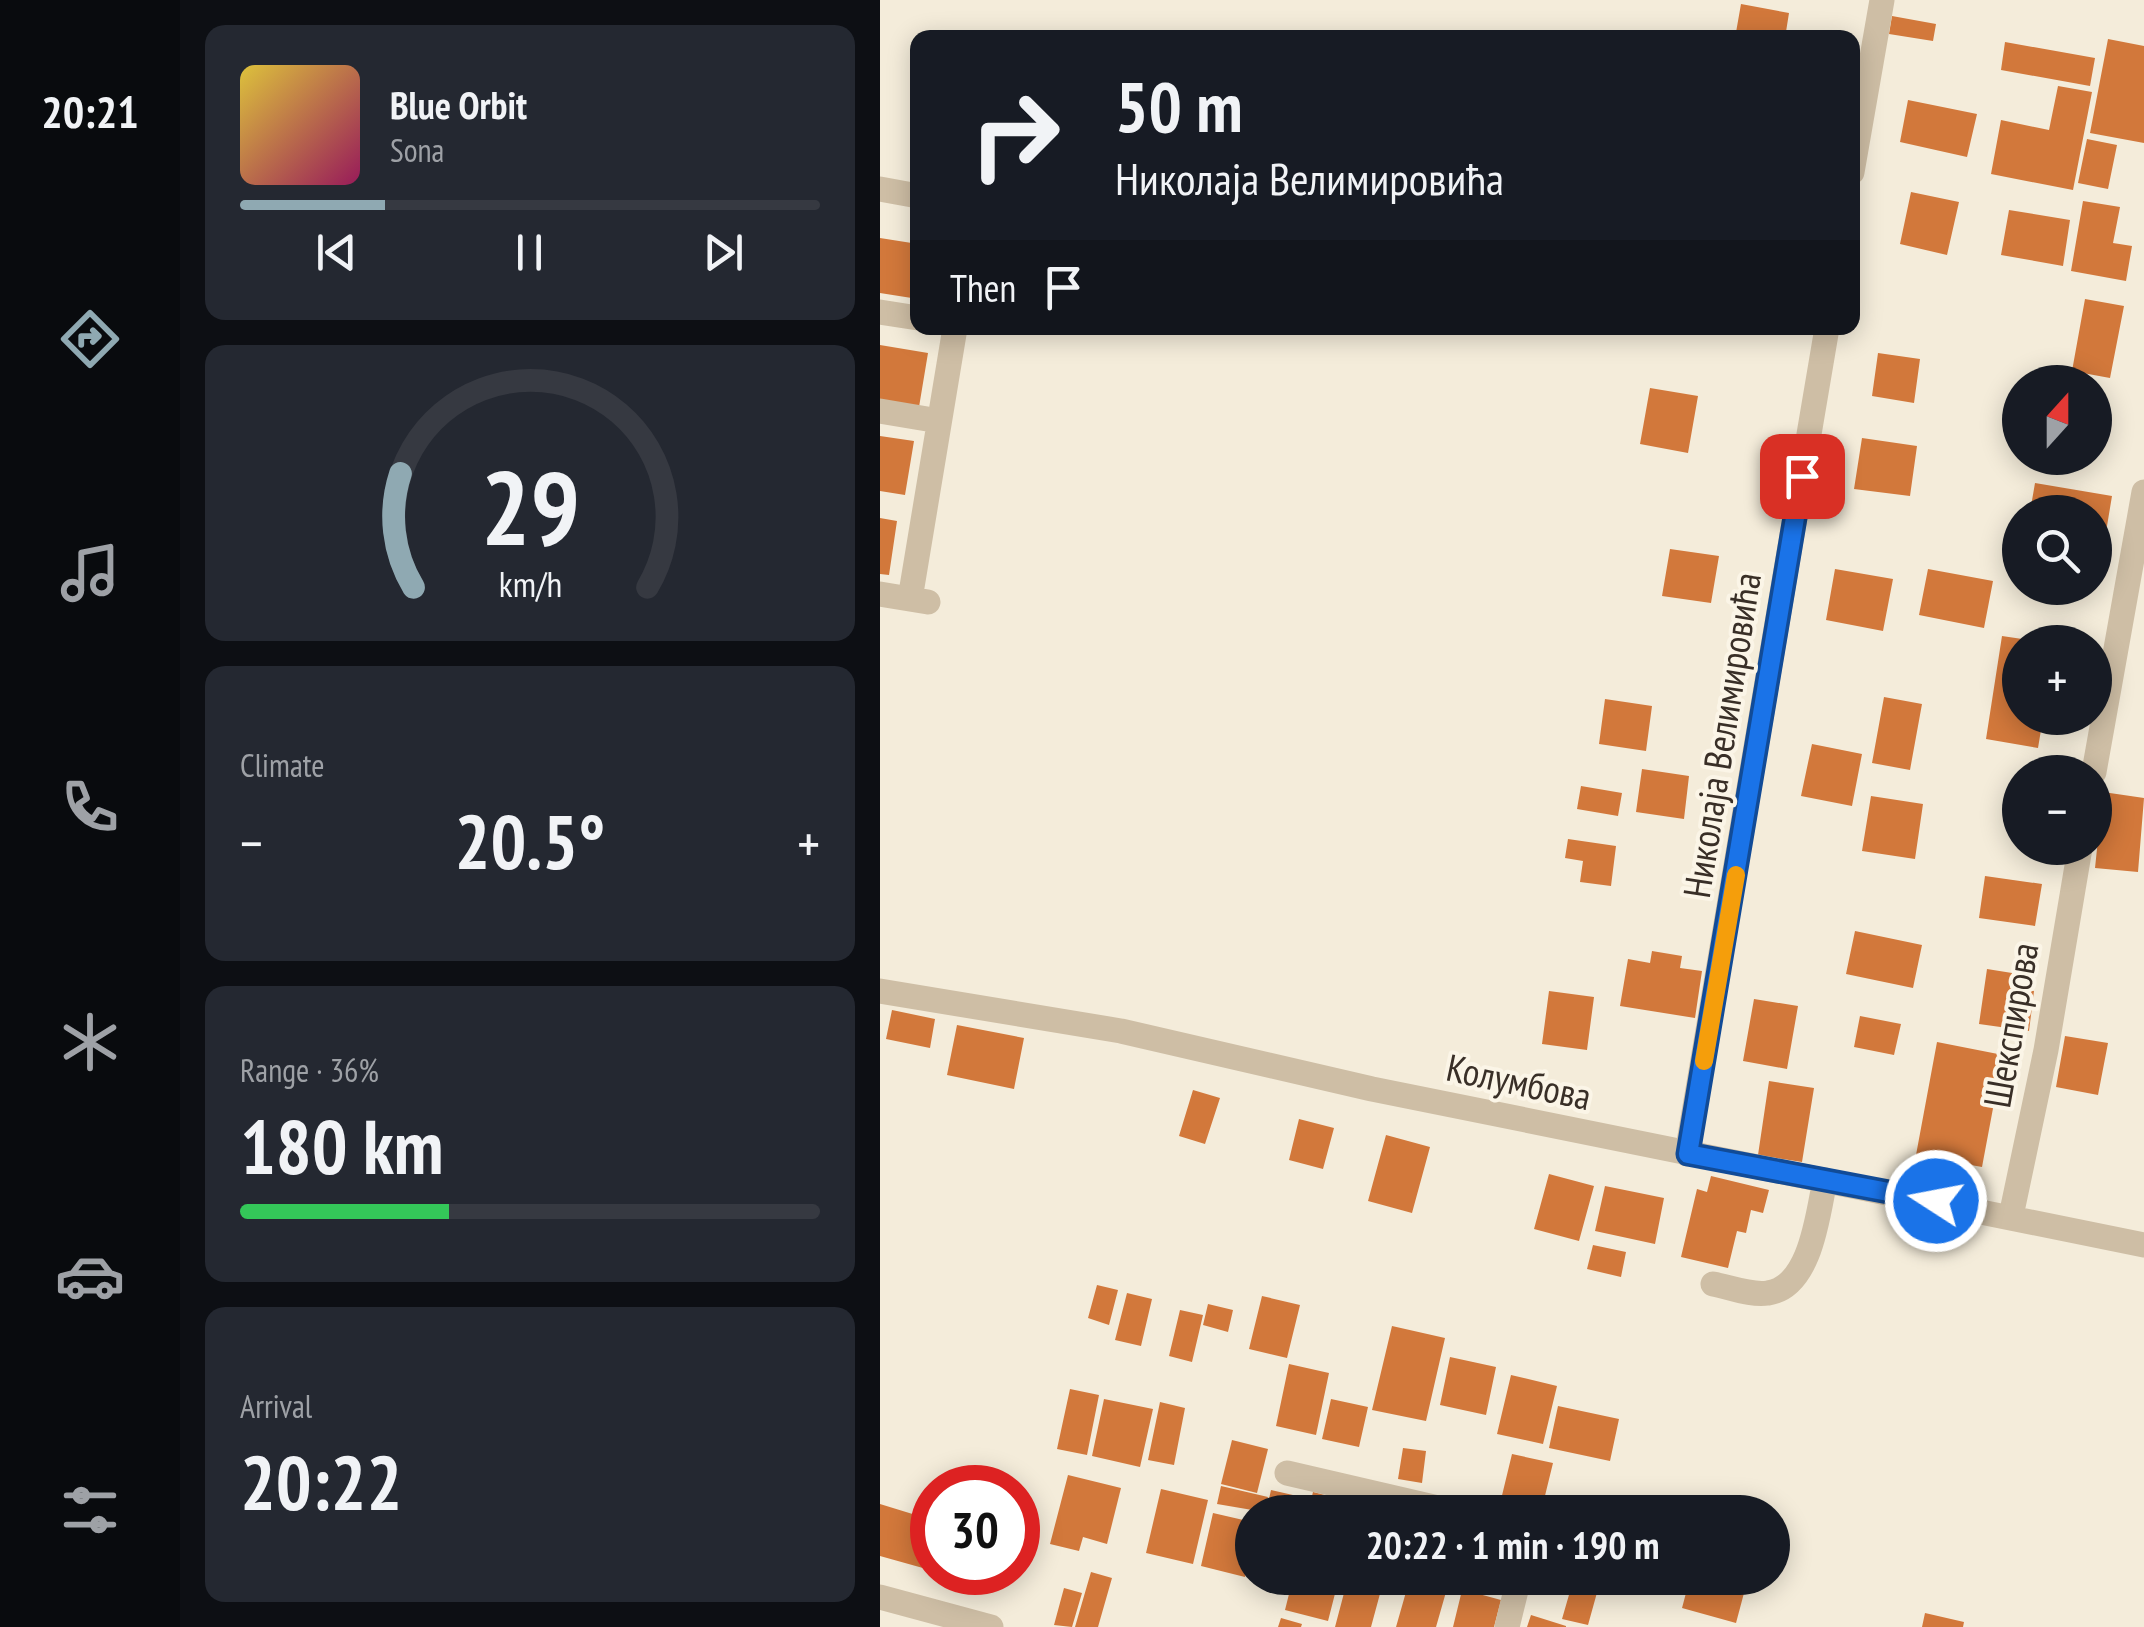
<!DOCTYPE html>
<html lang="en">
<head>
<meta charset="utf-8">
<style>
  body { margin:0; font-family:"PT Sans Narrow",sans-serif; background:#242831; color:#f1f3f6; height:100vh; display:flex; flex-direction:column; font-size:38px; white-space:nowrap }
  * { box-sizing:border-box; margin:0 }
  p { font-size:32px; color:#9ea1a6 }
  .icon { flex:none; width:55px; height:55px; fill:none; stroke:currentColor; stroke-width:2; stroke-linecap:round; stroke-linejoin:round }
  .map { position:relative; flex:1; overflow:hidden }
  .drawer { display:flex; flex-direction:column; gap:25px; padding:25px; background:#0d0f14; width:700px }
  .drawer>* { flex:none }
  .guide { position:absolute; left:30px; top:30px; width:950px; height:305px; border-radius:20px; box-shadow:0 5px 25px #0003; background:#171b24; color:#f1f3f6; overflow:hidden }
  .needle { width:65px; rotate:21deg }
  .fabs { position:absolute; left:1122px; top:365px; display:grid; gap:20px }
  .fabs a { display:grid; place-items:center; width:110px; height:110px; border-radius:50%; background:#171b24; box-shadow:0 5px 25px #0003; font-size:50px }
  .speed { position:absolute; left:30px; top:1465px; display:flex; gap:20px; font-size:50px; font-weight:700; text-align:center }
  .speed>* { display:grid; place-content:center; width:130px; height:130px; border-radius:50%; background:#171b24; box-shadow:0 5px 25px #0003; line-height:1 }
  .speed .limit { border:15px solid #d22; background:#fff; color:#111 }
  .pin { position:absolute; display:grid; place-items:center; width:85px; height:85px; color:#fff; margin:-42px; border-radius:20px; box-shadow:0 5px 15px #0006 }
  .me { position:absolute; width:110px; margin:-55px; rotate:281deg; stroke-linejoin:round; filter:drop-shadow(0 0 8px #0008) }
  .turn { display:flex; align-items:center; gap:35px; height:210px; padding:0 40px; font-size:45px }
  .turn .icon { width:130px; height:130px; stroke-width:2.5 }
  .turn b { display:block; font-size:70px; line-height:85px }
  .then { display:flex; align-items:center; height:95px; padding:0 40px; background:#0003; gap:20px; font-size:38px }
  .big { font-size:75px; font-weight:600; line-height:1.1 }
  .drawer .tile { flex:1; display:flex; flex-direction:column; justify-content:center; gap:15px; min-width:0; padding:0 35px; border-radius:20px; background:#242831 }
  .drawer .dial { align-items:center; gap:0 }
  .dial svg { height:260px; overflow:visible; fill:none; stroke:#363941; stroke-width:7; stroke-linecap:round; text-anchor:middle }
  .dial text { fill:#f1f3f6; stroke:none }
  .song { display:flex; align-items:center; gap:30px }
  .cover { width:120px; height:120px; border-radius:15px; background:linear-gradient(135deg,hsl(50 70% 55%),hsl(330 70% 35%)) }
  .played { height:10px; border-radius:5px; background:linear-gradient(90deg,#8fa9b2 25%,#363941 25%) }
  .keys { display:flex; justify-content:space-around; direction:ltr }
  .heat { display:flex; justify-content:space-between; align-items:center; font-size:55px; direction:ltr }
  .charge { height:15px; border-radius:8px; background:linear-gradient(90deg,#34c759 36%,#363941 0) }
  .trip { position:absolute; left:355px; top:1495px; width:555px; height:100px; border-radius:50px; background:#171b24; box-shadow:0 5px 25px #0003; font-weight:600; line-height:100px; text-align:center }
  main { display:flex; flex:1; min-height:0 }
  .menu { display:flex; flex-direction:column; width:180px; justify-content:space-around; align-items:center; background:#090b0e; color:#9ea1a6 }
  .menu .icon { width:70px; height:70px }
  .menu .on { color:#8fa9b2 }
  .menu b { font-size:45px; color:#f1f3f6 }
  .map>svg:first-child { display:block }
  .building { fill:#d2783b }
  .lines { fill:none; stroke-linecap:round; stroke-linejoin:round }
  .minor { stroke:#cebea5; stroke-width:25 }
  .route-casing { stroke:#114b97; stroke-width:25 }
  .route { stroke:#1a73e8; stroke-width:18 }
  .slow { stroke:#f59e0b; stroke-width:18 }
  .labels { text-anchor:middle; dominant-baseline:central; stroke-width:8; stroke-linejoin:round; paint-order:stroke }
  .street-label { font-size:38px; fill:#392f27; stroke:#fbf5e7 }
</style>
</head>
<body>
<main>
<nav class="menu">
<b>20:21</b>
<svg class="icon on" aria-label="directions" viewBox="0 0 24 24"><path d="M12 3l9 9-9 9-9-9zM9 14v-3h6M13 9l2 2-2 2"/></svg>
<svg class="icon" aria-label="music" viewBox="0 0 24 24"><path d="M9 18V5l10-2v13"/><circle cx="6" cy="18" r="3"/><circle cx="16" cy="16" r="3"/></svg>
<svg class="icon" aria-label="phone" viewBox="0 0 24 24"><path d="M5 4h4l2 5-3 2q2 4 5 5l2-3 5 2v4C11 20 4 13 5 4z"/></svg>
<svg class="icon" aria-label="climate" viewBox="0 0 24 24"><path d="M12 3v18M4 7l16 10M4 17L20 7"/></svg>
<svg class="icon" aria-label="car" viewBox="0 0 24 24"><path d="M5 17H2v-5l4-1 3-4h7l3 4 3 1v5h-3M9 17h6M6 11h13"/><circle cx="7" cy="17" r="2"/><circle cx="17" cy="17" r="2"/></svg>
<svg class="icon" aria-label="filters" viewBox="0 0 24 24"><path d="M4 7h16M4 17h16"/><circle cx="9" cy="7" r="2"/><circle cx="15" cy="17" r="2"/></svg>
</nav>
<section class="drawer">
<div class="tile">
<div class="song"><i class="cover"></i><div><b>Blue Orbit</b><p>Sona</p></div></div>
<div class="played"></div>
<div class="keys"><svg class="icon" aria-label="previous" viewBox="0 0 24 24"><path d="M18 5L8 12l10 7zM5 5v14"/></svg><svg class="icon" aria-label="pause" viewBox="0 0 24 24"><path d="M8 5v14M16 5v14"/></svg><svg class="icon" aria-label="next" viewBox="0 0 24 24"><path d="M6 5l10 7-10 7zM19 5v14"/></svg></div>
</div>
<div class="tile dial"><svg viewBox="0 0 100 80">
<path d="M14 69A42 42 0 1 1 86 69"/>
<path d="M14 69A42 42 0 0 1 10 34" stroke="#8fa9b2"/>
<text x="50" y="56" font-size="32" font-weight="700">29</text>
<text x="50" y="72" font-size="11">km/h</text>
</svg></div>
<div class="tile"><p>Climate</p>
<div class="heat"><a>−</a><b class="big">20.5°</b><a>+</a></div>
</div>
<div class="tile"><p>Range · 36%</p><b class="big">180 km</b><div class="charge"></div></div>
<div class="tile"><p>Arrival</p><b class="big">20:22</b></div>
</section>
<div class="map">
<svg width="1264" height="1627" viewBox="0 0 1264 1627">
  <rect width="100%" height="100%" fill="#f4ecda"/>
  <path class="building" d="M861,4L909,13L905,38H855Z
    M1012,16L1056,24L1053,41L1009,34Z
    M1228,39L1264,46V143L1210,133Z
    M1125,42L1215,58L1210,86L1121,70Z
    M1178,86L1212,92L1193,190L1111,174L1121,120L1169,130Z
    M1028,100L1097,114L1087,157L1020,142Z
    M1207,139L1237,145L1228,189L1198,183Z
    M1031,192L1079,202L1067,255L1020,244Z
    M1203,201L1240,207L1233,243L1252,246L1246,281L1191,271Z
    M1129,210L1190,220L1183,266L1121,255Z
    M0,238L38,244V299L0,293Z
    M1205,299L1244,306L1230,378L1192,371Z
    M0,345L48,353L39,407L0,401Z
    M998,353L1040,359L1034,403L992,396Z
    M770,388L818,396L808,453L760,444Z
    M0,436L34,441L25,495L0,491Z
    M982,438L1037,446L1030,496L974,489Z
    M1155,483L1232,496L1220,568L1215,567V512H1150Z
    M0,518L17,521L9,575L0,574Z
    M790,549L839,556L831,603L782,596Z
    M955,569L1013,579L1003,631L946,620Z
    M1048,569L1113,581L1104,628L1039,615Z
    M1122,636L1149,640L1140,642V718H1163L1158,748L1106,739Z
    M1004,697L1042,704L1030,770L992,763Z
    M725,699L772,706L766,751L719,744Z
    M932,744L982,754L972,806L921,796Z
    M762,769L809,776L804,819L756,812Z
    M701,786L742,793L738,816L697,809Z
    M1223,792L1264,798L1258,872L1215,868Z
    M991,796L1043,804L1035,859L982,851Z
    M688,839L736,846L731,886L700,882L703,861L685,858Z
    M1105,876L1162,884L1155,926L1099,918Z
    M975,931L1042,945L1033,988L966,974Z
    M772,951L802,956L800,968L822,971L815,1018L740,1006L748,959L770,963Z
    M1107,969L1132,973L1130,988L1154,991L1149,1031L1099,1024Z
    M669,991L714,997L707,1050L662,1044Z
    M874,999L918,1006L907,1069L863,1061Z
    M12,1010L55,1019L50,1048L6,1039Z
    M980,1016L1021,1024L1014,1055L974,1047Z
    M77,1025L144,1038L134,1089L67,1075Z
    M1185,1036L1228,1043L1218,1095L1176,1087Z
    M1057,1042L1123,1055L1102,1167L1036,1155Z
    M889,1081L934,1088L922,1162L878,1155Z
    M313,1090L340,1098L325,1144L299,1136Z
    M419,1119L454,1128L443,1169L409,1160Z
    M506,1135L550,1147L532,1213L488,1201Z
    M669,1174L714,1186L699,1241L654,1229Z
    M831,1176L889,1190L883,1213L871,1210L866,1233L857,1231L848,1268L801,1257L817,1189L827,1192Z
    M725,1186L784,1198L775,1244L715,1231Z
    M713,1245L746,1252L741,1277L707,1269Z
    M217,1285L238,1290L229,1325L208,1318Z
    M247,1293L272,1299L261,1346L235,1340Z
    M382,1296L420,1305L407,1358L369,1349Z
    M328,1304L353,1310L348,1332L323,1325Z
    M300,1310L323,1315L312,1362L289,1356Z
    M512,1326L565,1338L546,1421L492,1410Z
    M570,1357L616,1367L606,1415L560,1405Z
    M409,1364L449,1373L436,1435L396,1426Z
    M631,1375L677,1386L663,1444L617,1434Z
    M190,1389L219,1395L207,1455L177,1449Z
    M224,1399L273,1409L260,1467L212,1456Z
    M451,1399L488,1407L479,1447L442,1439Z
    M280,1402L305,1408L294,1465L268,1460Z
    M678,1406L739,1419L730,1461L669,1448Z
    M352,1440L388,1449L377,1493L341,1484Z
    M523,1448L546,1451L542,1483L518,1479Z
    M632,1454L673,1463L661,1512H618Z
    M188,1475L241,1488L227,1544L203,1537L199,1551L170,1544Z
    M341,1486L388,1497L384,1512L337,1504Z
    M281,1489L328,1500L313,1564L266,1553Z
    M391,1490L426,1498L423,1512H386Z
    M433,1492L480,1504L478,1512H428Z
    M0,1504L52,1520L50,1570L0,1556Z
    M855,1505L877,1511L876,1512H853Z
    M333,1513L372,1522V1545L365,1577L321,1566Z
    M211,1572L232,1578L218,1627H195Z
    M378,1578H407L405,1585Z
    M413,1578H459L448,1621L405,1610Z
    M468,1578H489L487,1586L501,1590L491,1627H455Z
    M530,1578H570L556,1627H516Z
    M585,1578H603L599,1594L621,1600L614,1627H573Z
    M694,1578H724L721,1586Z
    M810,1578H868L856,1623L802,1608Z
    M693,1581L718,1589L708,1625L682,1619Z
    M184,1588L202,1593L192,1627L174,1625Z
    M1045,1613L1084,1622L1083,1627H1042Z
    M651,1615L686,1626V1627H647Z
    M401,1618L422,1624L421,1627H398Z"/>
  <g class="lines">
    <path class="minor" d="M972,172L1002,0
      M0,189L38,196
      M0,312L38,318
      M0,411L59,421
      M0,594L48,602
      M30,599L75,328
      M1214,772L1264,492
      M0,991L241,1031L492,1089L1264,1245
      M807,1154L947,328
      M1131,1216L1166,1050L1200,848
      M833,1284C849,1287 872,1296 888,1293C931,1287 938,1213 945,1180
      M407,1473L575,1512
      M0,1597L111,1627
      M627,1627L639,1578"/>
  </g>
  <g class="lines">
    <defs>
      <path id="route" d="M922,476L808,1154L1056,1201"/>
    </defs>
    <use href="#route" class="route-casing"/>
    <use href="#route" class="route"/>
    <path class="slow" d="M824,1061L856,875"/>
  </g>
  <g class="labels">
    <g class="street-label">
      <text transform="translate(841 735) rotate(-81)">Николаја Велимировића</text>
      <text transform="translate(1130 1025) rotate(-80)">Шекспирова</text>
      <text transform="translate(639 1081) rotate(12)">Колумбова</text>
    </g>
  </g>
</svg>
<div class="fabs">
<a><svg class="needle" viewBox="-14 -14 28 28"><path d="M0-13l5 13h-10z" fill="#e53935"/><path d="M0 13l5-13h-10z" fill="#9ea1a6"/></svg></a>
<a><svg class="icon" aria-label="search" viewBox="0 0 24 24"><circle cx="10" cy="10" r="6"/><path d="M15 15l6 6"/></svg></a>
<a>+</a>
<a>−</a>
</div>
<div class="speed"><div class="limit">30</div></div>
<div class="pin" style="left:922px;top:476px;background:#d93025"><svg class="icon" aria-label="arrive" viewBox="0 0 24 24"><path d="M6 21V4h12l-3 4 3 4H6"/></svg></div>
<svg class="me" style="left:1056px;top:1201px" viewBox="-20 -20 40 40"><circle r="17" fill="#1a73e8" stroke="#fff" stroke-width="3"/><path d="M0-11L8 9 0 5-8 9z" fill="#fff"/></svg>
<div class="trip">20:22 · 1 min · 190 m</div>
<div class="guide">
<div class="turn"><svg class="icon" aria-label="right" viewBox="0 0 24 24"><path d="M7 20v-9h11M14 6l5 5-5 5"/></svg><div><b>50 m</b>Николаја Велимировића</div></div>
<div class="then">Then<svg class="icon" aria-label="arrive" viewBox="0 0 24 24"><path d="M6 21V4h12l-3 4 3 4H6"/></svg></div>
</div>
</div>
</main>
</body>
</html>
